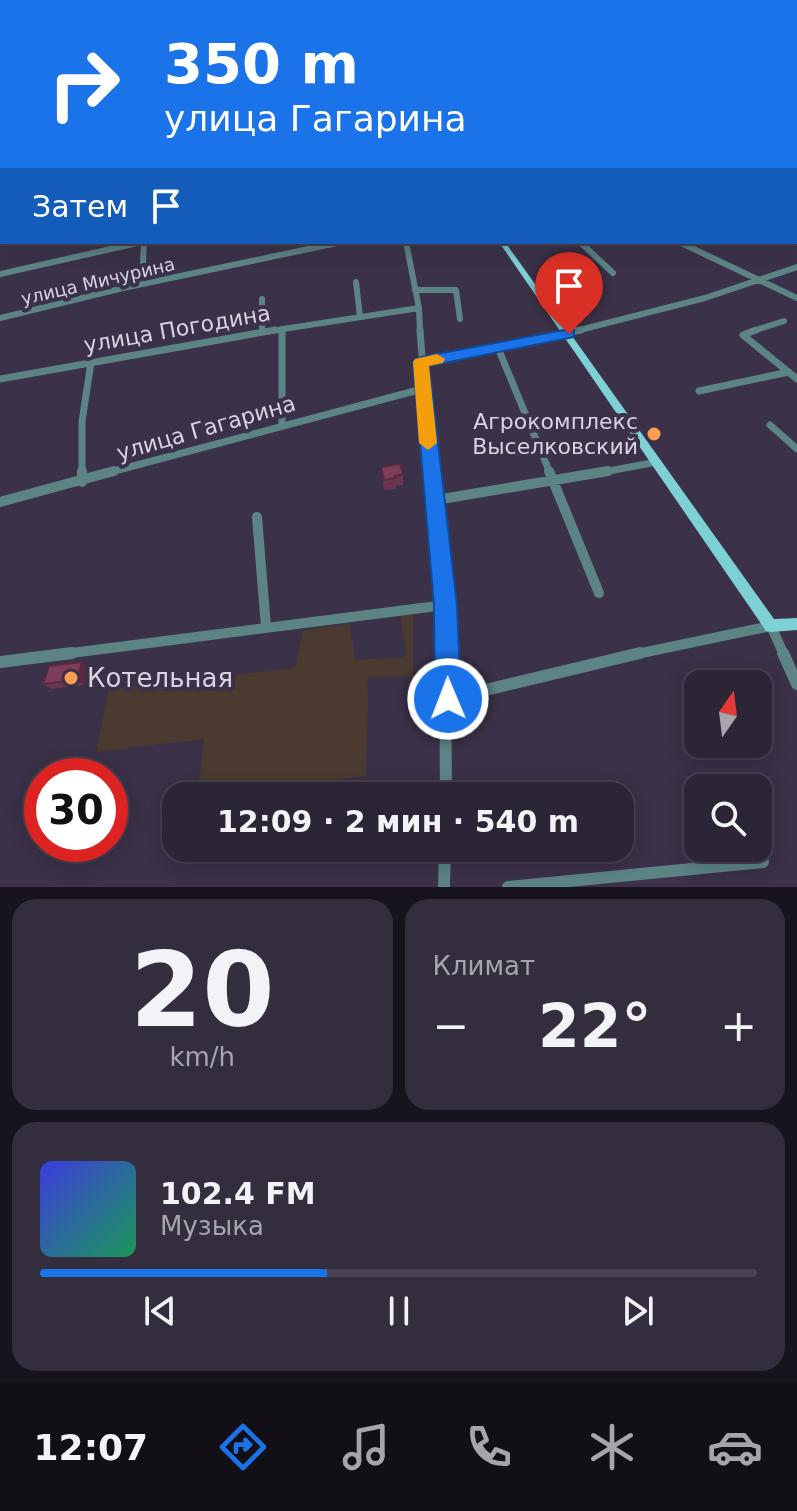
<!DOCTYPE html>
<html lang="ru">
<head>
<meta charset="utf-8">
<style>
  body { margin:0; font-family:"DejaVu Sans",sans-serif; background:#342d3e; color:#f1f3f6; height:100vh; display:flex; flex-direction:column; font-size:30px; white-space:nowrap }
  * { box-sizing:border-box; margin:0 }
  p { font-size:26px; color:#a6a5ad }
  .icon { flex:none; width:44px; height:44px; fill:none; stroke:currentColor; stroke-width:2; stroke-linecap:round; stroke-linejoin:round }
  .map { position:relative; height:887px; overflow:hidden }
  .drawer { display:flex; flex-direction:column; gap:12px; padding:12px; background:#18141e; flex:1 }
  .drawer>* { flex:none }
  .banner { position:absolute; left:0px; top:0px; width:798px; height:244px; box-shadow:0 4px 20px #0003,0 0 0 2px #484251; background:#1a73e8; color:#fff; overflow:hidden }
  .needle { width:52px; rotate:14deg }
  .controls { position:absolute; left:684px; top:670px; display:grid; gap:16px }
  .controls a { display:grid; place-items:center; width:88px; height:88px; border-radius:16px; background:#2c2536; box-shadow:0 4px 20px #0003,0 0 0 2px #484251; font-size:40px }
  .speed { position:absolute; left:24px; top:758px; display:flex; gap:16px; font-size:40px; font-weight:700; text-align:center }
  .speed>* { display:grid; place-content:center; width:104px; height:104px; border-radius:50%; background:#2c2536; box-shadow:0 4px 20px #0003,0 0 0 2px #484251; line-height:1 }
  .speed .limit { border:12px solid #d22; background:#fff; color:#111 }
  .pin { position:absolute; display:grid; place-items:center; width:68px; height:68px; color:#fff; margin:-82px -34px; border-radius:50% 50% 50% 0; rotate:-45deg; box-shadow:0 0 8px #0007 }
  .pin .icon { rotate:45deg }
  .me { position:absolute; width:88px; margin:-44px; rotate:359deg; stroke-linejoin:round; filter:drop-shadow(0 0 6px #0008) }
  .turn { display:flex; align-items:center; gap:28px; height:168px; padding:0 32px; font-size:36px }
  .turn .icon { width:104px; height:104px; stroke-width:2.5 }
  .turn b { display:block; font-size:56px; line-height:68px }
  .then { display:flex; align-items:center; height:76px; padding:0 32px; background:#0003; gap:16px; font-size:30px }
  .big { font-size:60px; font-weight:600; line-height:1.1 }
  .drawer .tile { flex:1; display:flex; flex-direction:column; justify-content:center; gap:12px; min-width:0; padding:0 28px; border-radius:24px; background:#342d3e }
  .drawer .dial { align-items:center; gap:0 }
  .dial b { font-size:104px; line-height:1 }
  .song { display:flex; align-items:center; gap:24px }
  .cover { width:96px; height:96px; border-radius:12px; background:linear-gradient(135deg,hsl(240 70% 55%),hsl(150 70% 35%)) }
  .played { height:8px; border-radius:4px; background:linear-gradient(90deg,#1a73e8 40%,#484251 40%) }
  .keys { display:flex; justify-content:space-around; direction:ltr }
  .heat { display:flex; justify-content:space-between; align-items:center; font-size:44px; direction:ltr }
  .drawer .tiles { flex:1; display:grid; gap:12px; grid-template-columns:1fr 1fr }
  .tile:last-child { grid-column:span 2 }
  .trip { position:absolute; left:162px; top:782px; width:472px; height:80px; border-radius:24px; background:#2c2536; box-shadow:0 4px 20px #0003,0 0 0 2px #484251; font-weight:600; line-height:80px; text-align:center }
  .dock { display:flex; height:128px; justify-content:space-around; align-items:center; background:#120f16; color:#a6a5ad }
  .dock .icon { width:56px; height:56px }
  .dock .current { color:#1a73e8 }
  .dock b { font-size:36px; color:#f1f3f6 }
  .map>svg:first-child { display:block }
  .industrial { fill:#4b3a2f }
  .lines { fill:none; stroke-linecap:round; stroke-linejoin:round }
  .minor-far3 { stroke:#5d8485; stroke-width:6 }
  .minor-far2 { stroke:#5d8485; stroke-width:7 }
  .minor-far1 { stroke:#5d8485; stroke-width:10 }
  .minor { stroke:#5d8485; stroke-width:12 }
  .major { fill:#7dd0d4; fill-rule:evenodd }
  .wall { fill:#6c354e }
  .shaded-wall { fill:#582b40 }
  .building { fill:#7e3e5b; stroke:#582b40; stroke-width:2 }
  .route { fill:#1a73e8; stroke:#114b97; stroke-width:2 }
  .slow { fill:#f59e0b }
  .poi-dot { fill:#fb9e50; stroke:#3b3148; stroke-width:3 }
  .labels { text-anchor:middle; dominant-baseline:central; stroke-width:8; stroke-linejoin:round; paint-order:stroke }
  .far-street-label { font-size:18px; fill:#d9d3e2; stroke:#3b3148 }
  .street-label { font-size:22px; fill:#d9d3e2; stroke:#3b3148 }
  .poi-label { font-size:22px; fill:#d9d3e2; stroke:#3b3148; text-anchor:end }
  .near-poi-label { font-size:26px; fill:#d9d3e2; stroke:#3b3148; text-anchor:start }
</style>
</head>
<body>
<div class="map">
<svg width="797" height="887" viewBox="0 0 797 887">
  <rect width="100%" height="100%" fill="#3b3148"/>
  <path class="industrial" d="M413,613V677H368L366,776L207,796L199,782L204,739L96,752L109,689L295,668L303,630L350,624L355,660L406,657L400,614Z"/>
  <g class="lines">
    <path class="minor-far3" d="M406,242L419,308L420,332
      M580,242L613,273
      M679,242L797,298
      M0,274L142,242
      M356,282L360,317
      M142,284L144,242
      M415,290H456L460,319
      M262,299V332
      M0,318L123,288L342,242
      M282,329V332
      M264,332L419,308
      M572,332L705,298L797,267
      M750,332L784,321"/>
    <path class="minor-far2" d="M282,330V426
      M420,330L431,473
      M756,330L743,335L797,379
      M498,348L550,473
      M421,362L581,330
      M0,379L275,330
      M699,391L789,372
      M770,425L797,449
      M82,473V422L91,362
      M107,473L422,389
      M598,473L657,462"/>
    <path class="minor-far1" d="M82,471V482
      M431,471L445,605V655
      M549,471L599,593
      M436,500L608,471
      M0,502L114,471
      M257,517L266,627
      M56,655L445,605
      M632,655L771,626L784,655"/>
    <path class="minor" d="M445,653L446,796
      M783,653L797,684
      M0,662L72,653
      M448,699L640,653
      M444,887L445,848
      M508,887L763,862"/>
    <path class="major" d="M499,242H505L774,619L797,618V630L771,632L766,631Z"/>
  </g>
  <path class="wall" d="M381,467L403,474V485L396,486V489L384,490Z
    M90,667L85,685L52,689L43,684Z"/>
  <path class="shaded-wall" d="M82,662L90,667L85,685L77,680Z"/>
  <path class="building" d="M400,464L403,474L395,476L396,478L384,480L381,467Z
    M82,662L77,680L43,684L49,666Z"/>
  <linearGradient id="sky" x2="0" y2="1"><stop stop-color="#201b28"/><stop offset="0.52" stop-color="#4f4e6a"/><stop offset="1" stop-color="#4f4e6a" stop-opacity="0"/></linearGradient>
  <rect width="797" height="261" fill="url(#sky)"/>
  <path class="route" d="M569,329L574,330V337L429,366L457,605L461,699L457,708L448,712L439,708L435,699L434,605L413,362L421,357Z"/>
  <path class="slow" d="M437,354L445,359L443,363L429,366L437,443L428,450L419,443L413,362L415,359Z"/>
  <g class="poi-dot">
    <circle cx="654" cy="434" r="8"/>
    <circle cx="71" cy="678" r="8"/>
  </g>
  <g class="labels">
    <g class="far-street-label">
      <text transform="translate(98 281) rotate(-13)">улица Мичурина</text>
    </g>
    <g class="street-label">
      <text transform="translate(177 329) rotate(-10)">улица Погодина</text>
      <text transform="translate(206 428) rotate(-16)">улица Гагарина</text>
    </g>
    <g class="poi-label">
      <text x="638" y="421">Агрокомплекс<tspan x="638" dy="25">Выселковский</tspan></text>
    </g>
    <g class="near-poi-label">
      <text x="87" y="678">Котельная</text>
    </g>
  </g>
</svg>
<div class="controls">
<a><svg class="needle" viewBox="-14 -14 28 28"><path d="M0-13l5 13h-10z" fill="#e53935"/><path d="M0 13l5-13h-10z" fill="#a6a5ad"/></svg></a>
<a><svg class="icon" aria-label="search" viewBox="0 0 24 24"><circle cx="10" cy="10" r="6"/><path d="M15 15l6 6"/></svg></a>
</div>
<div class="speed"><div class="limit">30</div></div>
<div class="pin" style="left:569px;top:334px;background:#d93025"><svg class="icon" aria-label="arrive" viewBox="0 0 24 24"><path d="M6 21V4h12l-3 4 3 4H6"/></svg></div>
<svg class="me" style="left:448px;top:699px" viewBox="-20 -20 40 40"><circle r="17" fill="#1a73e8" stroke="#fff" stroke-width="3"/><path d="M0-11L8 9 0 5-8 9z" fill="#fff"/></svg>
<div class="trip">12:09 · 2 мин · 540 m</div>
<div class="banner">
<div class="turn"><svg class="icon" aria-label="right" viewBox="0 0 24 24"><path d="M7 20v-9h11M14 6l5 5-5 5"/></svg><div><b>350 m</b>улица Гагарина</div></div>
<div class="then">Затем<svg class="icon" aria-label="arrive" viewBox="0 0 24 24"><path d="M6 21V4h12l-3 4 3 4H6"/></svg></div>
</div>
</div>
<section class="drawer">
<div class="tiles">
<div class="tile dial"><b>20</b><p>km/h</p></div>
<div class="tile"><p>Климат</p>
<div class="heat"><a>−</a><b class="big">22°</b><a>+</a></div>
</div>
<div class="tile">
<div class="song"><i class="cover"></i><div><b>102.4 FM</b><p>Музыка</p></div></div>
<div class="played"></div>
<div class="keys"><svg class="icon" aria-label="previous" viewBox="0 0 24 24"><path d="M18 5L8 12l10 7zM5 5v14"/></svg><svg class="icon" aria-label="pause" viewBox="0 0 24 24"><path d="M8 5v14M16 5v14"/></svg><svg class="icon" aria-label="next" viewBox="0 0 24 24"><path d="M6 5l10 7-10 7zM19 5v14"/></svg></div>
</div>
</div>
</section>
<nav class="dock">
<b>12:07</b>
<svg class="icon current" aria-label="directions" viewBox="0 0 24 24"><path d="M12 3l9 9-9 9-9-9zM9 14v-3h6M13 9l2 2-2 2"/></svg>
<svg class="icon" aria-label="music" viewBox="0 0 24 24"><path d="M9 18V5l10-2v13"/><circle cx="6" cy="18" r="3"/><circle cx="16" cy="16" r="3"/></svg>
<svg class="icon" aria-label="phone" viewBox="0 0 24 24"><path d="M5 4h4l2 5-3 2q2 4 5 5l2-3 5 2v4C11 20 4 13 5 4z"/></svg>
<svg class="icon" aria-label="climate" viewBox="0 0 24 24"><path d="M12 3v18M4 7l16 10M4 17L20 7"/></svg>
<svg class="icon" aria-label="car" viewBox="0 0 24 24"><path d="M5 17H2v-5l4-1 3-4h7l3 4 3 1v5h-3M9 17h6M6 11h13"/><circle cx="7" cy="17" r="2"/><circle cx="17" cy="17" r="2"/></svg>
</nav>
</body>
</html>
